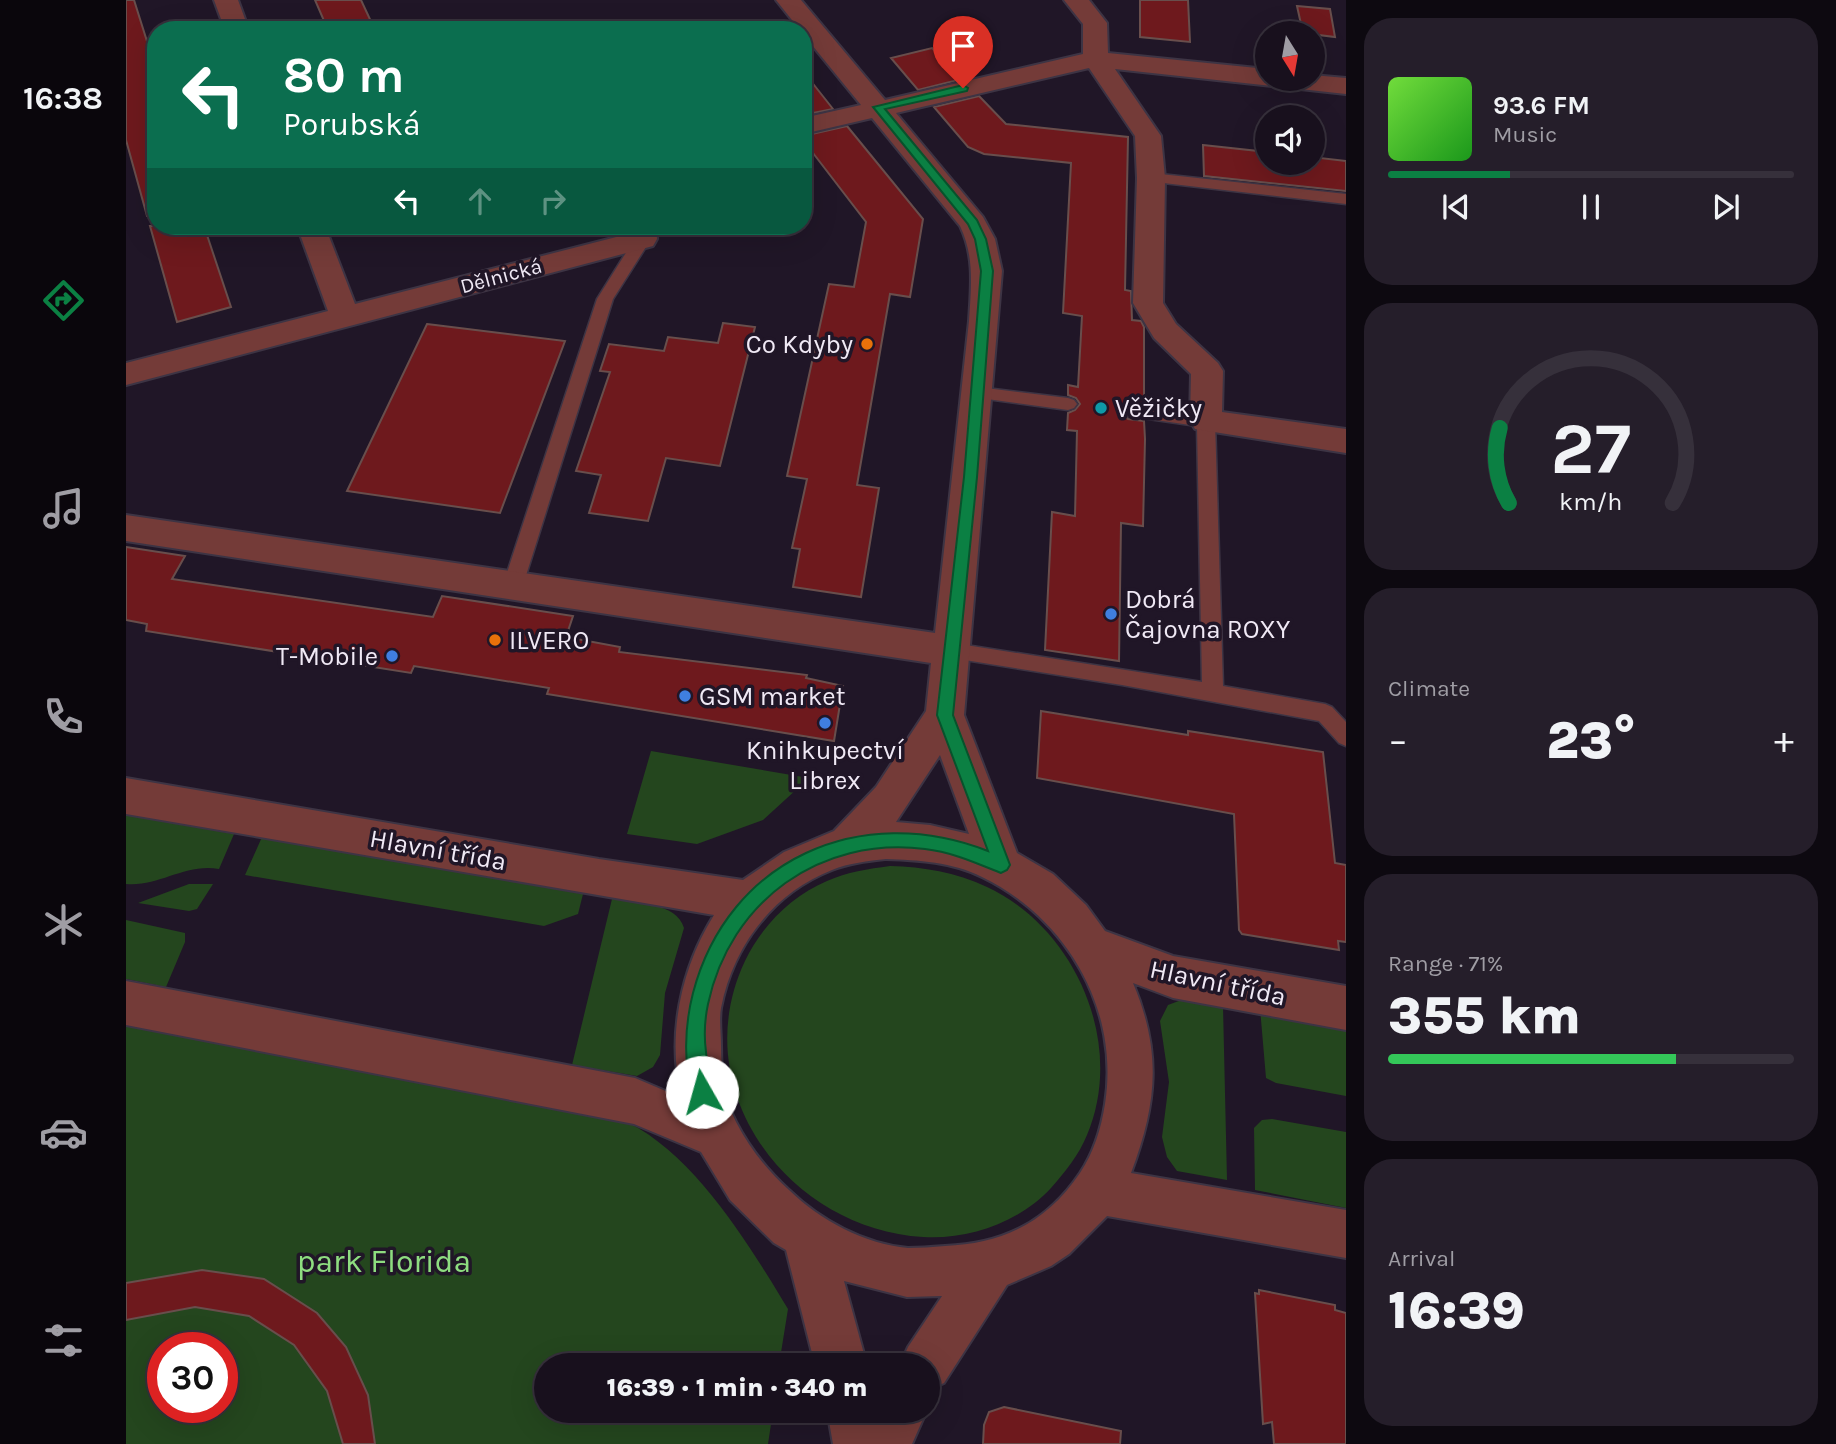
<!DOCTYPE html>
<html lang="en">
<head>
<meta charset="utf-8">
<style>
  body { margin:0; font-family:Karla,sans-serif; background:#251e2a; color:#f1f3f6; height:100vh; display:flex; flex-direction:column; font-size:26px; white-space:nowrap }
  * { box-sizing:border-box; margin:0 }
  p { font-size:23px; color:#9f9da4 }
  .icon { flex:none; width:38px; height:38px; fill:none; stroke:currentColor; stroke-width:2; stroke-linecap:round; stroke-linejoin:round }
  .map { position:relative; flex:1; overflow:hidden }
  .panel { display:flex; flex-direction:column; gap:18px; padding:18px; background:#0d0910; width:490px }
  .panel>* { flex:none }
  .banner { position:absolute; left:21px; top:21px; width:665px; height:214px; border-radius:28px; box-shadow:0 7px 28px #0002,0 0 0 2px #36303b; background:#0b6e4f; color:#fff; overflow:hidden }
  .needle { width:46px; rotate:169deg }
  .controls { position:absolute; left:1129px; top:21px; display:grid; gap:14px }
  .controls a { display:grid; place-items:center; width:70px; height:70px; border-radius:50%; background:#18101d; box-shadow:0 7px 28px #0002,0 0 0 2px #36303b; font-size:35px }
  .speed { position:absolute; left:21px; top:1332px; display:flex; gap:14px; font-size:35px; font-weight:700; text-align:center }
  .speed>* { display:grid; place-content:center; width:91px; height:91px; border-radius:50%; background:#18101d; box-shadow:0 7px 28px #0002,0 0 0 2px #36303b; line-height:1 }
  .speed .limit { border:10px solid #d22; background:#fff; color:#111 }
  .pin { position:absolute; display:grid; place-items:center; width:60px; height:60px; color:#fff; margin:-72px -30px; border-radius:50% 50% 50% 0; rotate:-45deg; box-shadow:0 0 7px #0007 }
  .pin .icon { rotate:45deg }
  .me { position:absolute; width:77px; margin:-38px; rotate:353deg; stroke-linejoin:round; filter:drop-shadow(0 0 5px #0008) }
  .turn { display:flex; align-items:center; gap:24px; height:147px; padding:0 21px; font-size:32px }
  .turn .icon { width:91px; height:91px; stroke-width:2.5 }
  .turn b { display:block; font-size:49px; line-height:60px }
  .lanes { display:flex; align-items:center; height:66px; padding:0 21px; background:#0003; justify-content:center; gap:35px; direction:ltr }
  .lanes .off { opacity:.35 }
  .big { font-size:52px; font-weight:800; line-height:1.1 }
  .panel .tile { flex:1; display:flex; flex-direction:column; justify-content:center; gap:10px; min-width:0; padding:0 24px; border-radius:28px; background:#251e2a }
  .panel .dial { align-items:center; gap:0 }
  .dial svg { height:182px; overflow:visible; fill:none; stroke:#36303b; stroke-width:7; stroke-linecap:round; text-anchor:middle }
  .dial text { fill:#f1f3f6; stroke:none }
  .song { display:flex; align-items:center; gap:21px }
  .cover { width:84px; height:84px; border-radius:10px; background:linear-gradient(135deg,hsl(100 70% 55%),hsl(120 70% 35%)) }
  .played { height:7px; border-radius:4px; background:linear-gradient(90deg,#0b8043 30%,#36303b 30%) }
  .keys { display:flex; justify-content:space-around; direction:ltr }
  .heat { display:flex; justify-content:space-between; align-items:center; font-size:38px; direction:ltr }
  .charge { height:10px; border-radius:5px; background:linear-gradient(90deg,#34c759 71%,#36303b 0) }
  .trip { position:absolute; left:408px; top:1353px; width:406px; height:70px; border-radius:35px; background:#18101d; box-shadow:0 7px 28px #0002,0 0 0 2px #36303b; font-weight:800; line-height:70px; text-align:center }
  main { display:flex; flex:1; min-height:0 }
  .menu { display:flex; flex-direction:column; width:126px; justify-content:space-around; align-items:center; background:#0a060c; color:#9f9da4 }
  .menu .icon { width:49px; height:49px }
  .menu .active { color:#0b8043 }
  .menu b { font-size:32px; color:#f1f3f6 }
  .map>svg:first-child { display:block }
  .green { fill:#24461e; fill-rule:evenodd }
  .building { fill:#6e191d; stroke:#684e4c; stroke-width:2 }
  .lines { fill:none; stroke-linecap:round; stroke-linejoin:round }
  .service-casing { stroke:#3d3444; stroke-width:3 }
  .minor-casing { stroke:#3d3444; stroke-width:4 }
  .service { fill:#743b38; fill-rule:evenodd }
  .minor { fill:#743b38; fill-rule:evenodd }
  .route { fill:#0b8043; stroke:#07532c; stroke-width:2 }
  .food-dot { fill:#e8710a; stroke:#201627; stroke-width:2.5 }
  .culture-dot { fill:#0f9aa8; stroke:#201627; stroke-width:2.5 }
  .shop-dot { fill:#3f7fe0; stroke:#201627; stroke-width:2.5 }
  .labels { text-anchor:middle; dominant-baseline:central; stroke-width:7; stroke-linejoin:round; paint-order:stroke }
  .far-street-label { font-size:21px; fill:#f0e9f5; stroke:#201627 }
  .poi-label { font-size:26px; fill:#f0e9f5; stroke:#201627; text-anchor:start }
  .street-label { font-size:26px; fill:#f0e9f5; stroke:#201627 }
  .near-park-label { font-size:32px; fill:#8edd80; stroke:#201627 }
</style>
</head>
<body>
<main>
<nav class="menu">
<b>16:38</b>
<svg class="icon active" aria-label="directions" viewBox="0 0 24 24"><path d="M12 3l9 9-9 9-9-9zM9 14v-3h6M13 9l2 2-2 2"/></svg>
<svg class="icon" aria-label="music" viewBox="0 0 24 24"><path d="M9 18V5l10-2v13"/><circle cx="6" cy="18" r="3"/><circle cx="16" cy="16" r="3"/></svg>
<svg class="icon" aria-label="phone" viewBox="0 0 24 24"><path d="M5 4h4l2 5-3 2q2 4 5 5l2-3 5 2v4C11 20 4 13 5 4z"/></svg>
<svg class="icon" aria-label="climate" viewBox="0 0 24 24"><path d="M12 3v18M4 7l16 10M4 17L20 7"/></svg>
<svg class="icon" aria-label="car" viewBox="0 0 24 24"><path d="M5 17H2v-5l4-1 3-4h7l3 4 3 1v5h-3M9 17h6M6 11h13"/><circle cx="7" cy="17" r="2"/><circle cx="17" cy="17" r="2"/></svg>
<svg class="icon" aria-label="filters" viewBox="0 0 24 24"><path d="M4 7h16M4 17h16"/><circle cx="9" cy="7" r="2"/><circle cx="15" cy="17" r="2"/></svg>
</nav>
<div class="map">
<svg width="1220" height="1444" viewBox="0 0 1220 1444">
  <rect width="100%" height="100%" fill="#201627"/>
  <path class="green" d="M525,751L683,778L637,820L571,844L501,834Z
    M0,815L108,834L93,869C59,863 33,887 0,884Z
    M136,837L457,894L452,914L418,926L119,875Z
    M764,866C798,867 829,872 861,887C949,928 1000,1043 961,1135C953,1155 939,1172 925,1188C894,1222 842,1240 797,1237C663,1229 558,1090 619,961C635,927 665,896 701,881C721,872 742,869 764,866Z
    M63,884H87L71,909L63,911L12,903Z
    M486,899C508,903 551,902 558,928L539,993L534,1055L527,1067L511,1076L446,1065Z
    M0,920L59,933V942L40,987L0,979Z
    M1058,999L1097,1006L1101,1180L1051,1171L1041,1157L1036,1137L1043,1082L1034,1021L1042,1005Z
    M1134,1008L1220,1024V1096L1150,1083L1140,1078Z
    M0,1025L503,1123C570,1157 624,1246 662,1309L653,1365H420V1410L647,1411L642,1444H0ZM37,1348H96V1407H37Z
    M1146,1119L1220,1132V1208L1129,1190L1128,1128L1136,1120Z"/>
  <path class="building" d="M0,0H8L30,70V215L21,216L0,140Z
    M189,0H235L249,30H202Z
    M1014,0H1062L1064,42L1014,37Z
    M1171,6L1204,9L1209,37L1177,33Z
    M806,48L836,79L792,90L765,58Z
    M677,71L707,109L677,115Z
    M853,96L880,124L1002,137L999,290L1005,291L1006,320L1015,321L1018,327V405L1001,406L996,412L1002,419L1018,421L1019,439L1017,526L995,523L993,661L919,650L926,512L949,516L951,431L941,430L942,413L949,410L954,404L950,398L942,395V385L952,387L956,316L937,313L945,163L858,154L842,147L808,107Z
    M721,126L797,219L784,297L764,294L731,485L753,488L735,597L667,587L674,549L666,548L681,479L661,476L703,284L728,287L740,222L677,140V136Z
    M1077,145L1141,152V163H1186V157L1220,161V191L1078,176Z
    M24,226H78L105,307L51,322Z
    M597,323L629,327L594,466L540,458L522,521L463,513L475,475L450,471L484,372L474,371L483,344L538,351L542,337L592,343Z
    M301,324L439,341L374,513L221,491Z
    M0,547L59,556L46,579L307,617L316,596L447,616L440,637L494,647L493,652L681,675L680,678L717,686L708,741L421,694L423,688L288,666L285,673L20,631L21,624L0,620Z
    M915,711L1062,735V731L1197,752L1209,863L1220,865V942L1212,941L1213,950L1116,934L1113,930L1108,814L911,778Z
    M76,1270L138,1279L191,1313L220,1347L242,1395L249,1444H217L201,1391L168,1345L123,1316L69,1307L0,1320V1283Z
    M1133,1290L1209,1305V1310L1220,1313V1444H1148L1146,1422L1137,1424L1129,1293L1133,1294Z
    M878,1407L995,1431L994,1444H857L858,1425L863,1412Z"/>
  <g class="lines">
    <defs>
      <path id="service" d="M1025,173L1220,194V204L1020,181L1017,178L1020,175Z
        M517,234L525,239L487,299L397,585L394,590L387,593L380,590L377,585L471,299L511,235Z
        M852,387L942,398L948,400L951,404L948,408L942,410L846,397L843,393Z
        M1008,406L1080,415L1086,416L1089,421L1097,686L1199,704L1206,707L1220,722V746L1213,743L1193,721L996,685L820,657L817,651L820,645L827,643L1076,682L1071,426L1002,416L999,412L1002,408Z"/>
      <path id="minor" d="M88,0H112L123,30H99Z
        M650,0H675L759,100L957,54V24L938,0H963L981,23L982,53L1141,69V79H1186V75L1220,78V94L989,69L1035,136L1039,178L1037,303L1050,324L1092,363L1097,371L1096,412L1220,429V453L1069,429L1064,421L1065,374L1028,338L1007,303L1011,178L1009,136L963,68L770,113L857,217L869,239L876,271L838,715L891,853L927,874L960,905L979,931L1047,956L1220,986V1030L1047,998L1007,983C1036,1052 1031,1104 1005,1173L1220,1210V1258L981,1216L943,1254L925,1266L881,1285L818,1383L802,1390V1365H774L782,1347L816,1296L781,1297L718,1281L741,1365H689L660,1250L648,1243L604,1200L575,1152L508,1124L0,1025V981L509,1078L556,1098C540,1037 555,968 588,915L0,814V778L473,859L617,880L658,852L708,831L750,787L800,711L805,663L0,541V515L809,633L843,321C845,288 849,257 834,226L746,118L677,134V118L735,105L677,34V30H674ZM814,755L843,834L804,825L770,822ZM760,859C792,860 827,862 856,877C941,918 994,1010 979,1104C975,1129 968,1152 954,1173C921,1222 877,1244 819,1246C807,1247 794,1248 782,1248C738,1244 694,1220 663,1190C641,1170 624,1149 610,1122C598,1099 595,1070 595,1045C595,1033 593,1019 595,1008C607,946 647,893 706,870C723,863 742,861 760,859Z
        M171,226H199L229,304L502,234V226H530L531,239L527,246L0,385V363L202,311Z
        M701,1410H801L786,1444H707Z"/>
    </defs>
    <use href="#service" class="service-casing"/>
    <use href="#minor" class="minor-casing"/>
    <use href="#service" class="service"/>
    <use href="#minor" class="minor"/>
  </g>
  <path class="route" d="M837,85L842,88L841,91L759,109L851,220L860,239L867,271L851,477L827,715L884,865L881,870L875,873C850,863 826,852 799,849C694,836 604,901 582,1004C579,1018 578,1037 580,1052C581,1066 588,1085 582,1099L576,1102L569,1099C556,1068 559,1024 567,993C602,859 735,801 862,851L811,715L838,477L855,271L849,239L842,224L747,107Z"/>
  <g class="food-dot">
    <circle cx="741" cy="344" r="7"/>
    <circle cx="369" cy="640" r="7"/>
  </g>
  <circle class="culture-dot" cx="975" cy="408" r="7"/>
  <g class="shop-dot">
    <circle cx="985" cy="614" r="7"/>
    <circle cx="266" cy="656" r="7"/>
    <circle cx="559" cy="696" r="7"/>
    <circle cx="699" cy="723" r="7"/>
  </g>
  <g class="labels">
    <g class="far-street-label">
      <text transform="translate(375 276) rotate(-15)">Dělnická</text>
    </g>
    <g class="poi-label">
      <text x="727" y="344" text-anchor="end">Co Kdyby</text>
      <text x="989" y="408">Věžičky</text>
      <text x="999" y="599">Dobrá<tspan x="999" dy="30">Čajovna ROXY</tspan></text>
      <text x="383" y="640">ILVERO</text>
      <text x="252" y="656" text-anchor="end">T-Mobile</text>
      <text x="573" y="696">GSM market</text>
      <text x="699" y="750" text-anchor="middle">Knihkupectví<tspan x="699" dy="30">Librex</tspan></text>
    </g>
    <g class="street-label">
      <text transform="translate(312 850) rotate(10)">Hlavní třída</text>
      <text transform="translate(1092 983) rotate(12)">Hlavní třída</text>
    </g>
    <g class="near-park-label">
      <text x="258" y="1261">park Florida</text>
    </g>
  </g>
</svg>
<div class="controls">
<a><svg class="needle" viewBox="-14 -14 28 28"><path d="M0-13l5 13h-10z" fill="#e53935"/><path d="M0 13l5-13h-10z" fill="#9f9da4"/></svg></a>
<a><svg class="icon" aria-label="sound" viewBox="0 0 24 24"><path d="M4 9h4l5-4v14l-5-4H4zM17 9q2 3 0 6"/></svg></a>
</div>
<div class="speed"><div class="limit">30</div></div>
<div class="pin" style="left:837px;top:88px;background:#d93025"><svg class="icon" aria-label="arrive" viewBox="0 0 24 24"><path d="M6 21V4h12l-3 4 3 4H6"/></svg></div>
<svg class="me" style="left:576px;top:1092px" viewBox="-20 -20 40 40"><circle r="19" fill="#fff"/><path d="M0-13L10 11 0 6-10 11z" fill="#0b8043"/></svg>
<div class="trip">16:39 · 1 min · 340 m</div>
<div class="banner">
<div class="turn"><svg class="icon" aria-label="left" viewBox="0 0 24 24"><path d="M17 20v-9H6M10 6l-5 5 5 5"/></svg><div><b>80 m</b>Porubská</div></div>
<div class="lanes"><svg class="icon" aria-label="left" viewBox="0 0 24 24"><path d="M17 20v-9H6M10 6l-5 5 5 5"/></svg><svg class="icon off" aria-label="ahead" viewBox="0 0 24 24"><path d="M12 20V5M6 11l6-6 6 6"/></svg><svg class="icon off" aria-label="right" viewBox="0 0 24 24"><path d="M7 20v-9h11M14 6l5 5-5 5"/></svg></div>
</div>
</div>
<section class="panel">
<div class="tile">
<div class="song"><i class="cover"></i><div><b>93.6 FM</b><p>Music</p></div></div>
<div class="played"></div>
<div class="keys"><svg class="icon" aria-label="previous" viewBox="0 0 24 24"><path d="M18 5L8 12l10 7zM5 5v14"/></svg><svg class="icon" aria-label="pause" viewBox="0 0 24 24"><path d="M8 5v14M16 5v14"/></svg><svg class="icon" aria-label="next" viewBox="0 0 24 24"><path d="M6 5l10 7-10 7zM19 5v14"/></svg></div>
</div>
<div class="tile dial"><svg viewBox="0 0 100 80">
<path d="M14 69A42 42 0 1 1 86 69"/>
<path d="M14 69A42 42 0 0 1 10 36" stroke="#0b8043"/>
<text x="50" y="56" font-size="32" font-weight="700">27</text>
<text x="50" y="72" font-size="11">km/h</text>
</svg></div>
<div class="tile"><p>Climate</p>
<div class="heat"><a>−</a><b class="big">23°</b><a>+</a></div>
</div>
<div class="tile"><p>Range · 71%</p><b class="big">355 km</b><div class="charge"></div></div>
<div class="tile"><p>Arrival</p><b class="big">16:39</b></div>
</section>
</main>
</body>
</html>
